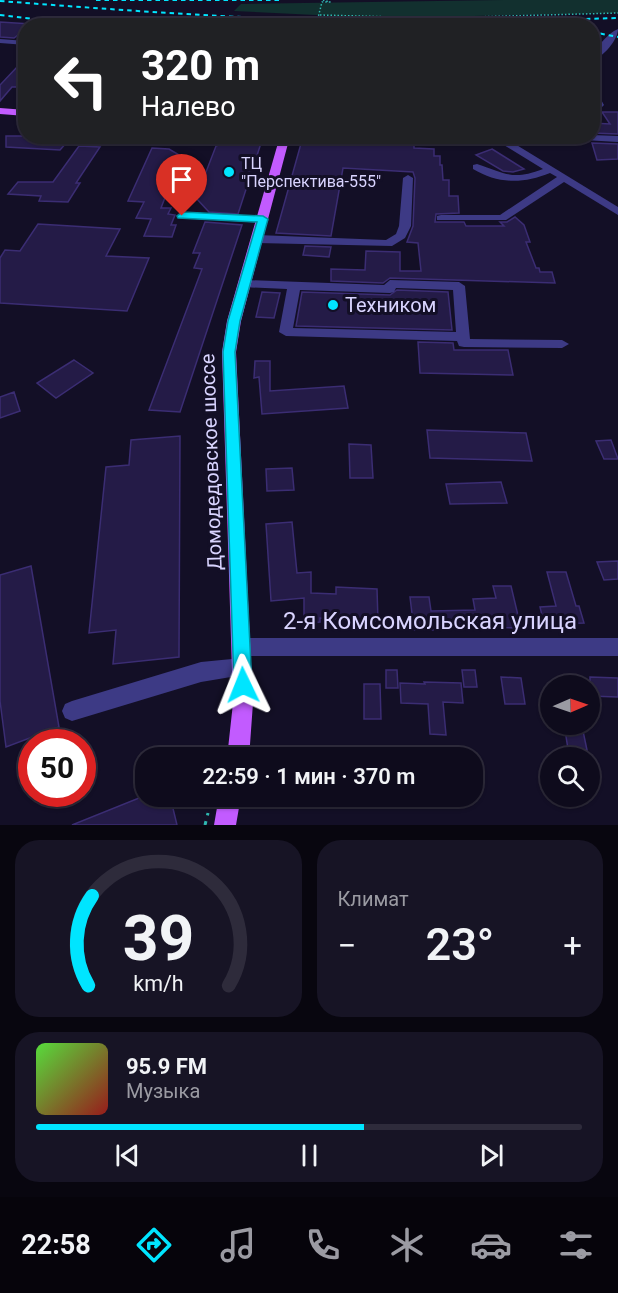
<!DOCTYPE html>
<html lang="ru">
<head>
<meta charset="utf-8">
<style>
  body { margin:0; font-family:Roboto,sans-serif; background:#171425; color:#f1f3f6; height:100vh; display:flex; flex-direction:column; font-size:22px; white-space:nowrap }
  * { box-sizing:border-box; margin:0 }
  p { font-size:20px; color:#9b9ba3 }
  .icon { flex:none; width:33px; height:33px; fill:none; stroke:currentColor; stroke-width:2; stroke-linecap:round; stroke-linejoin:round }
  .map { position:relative; height:825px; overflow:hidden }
  .side { display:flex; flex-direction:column; gap:15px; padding:15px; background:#08060f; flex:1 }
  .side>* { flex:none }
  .hud { position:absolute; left:18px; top:18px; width:582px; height:126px; border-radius:24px; box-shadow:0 2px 4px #0004,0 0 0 2px #2e2b3b; background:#202124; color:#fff; overflow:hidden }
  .needle { width:39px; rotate:88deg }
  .fabs { position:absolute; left:540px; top:675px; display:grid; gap:12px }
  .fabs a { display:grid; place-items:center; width:60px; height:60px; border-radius:50%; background:#0e0b1c; box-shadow:0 2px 4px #0004,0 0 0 2px #2e2b3b; font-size:30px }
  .speed { position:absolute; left:18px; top:729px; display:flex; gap:12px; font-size:30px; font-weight:700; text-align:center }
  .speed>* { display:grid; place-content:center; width:78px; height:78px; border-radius:50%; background:#0e0b1c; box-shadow:0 2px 4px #0004,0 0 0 2px #2e2b3b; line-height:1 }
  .speed .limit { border:9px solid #d22; background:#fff; color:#111 }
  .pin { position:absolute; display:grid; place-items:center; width:51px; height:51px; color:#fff; margin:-62px -26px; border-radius:50% 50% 50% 0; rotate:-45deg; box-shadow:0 0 6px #0007 }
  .pin .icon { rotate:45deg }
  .me { position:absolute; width:66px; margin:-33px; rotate:358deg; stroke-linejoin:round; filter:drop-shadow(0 0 4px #0008) }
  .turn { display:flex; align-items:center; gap:21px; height:126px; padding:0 24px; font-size:27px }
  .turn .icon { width:78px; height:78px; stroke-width:2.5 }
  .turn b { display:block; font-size:42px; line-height:51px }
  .big { font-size:45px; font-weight:600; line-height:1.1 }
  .side .card { flex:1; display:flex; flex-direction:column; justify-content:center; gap:9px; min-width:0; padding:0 21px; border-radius:24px; background:#171425 }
  .side .dial { align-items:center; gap:0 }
  .dial svg { height:156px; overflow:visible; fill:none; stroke:#2e2b3b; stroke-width:7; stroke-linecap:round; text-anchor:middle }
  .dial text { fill:#f1f3f6; stroke:none }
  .song { display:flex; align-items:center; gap:18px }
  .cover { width:72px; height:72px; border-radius:9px; background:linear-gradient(135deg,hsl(110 70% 55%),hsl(0 70% 35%)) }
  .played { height:6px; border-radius:3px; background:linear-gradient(90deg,#00e5ff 60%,#2e2b3b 60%) }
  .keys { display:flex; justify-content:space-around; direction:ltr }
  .heat { display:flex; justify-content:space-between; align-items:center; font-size:33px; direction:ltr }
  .side .tiles { flex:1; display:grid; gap:15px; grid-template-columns:1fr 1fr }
  .card:last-child { grid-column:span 2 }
  .trip { position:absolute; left:135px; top:747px; width:348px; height:60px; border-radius:24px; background:#0e0b1c; box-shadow:0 2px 4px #0004,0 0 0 2px #2e2b3b; font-weight:600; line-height:60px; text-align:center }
  .dock { display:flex; height:96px; justify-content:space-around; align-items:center; background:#06040b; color:#9b9ba3 }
  .dock .icon { width:42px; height:42px }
  .dock .selected { color:#00e5ff }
  .dock b { font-size:27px; color:#f1f3f6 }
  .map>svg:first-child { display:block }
  .green { fill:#12302f }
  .building { fill:#241b47; stroke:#3b2d73; stroke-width:1.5 }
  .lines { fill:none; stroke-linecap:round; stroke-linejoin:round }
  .path-far2 { stroke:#2fb8b0; stroke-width:1.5; stroke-dasharray:1.5 2; stroke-linecap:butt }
  .path-far1 { stroke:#2fb8b0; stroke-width:2; stroke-dasharray:2 4; stroke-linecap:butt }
  .path { stroke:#2fb8b0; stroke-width:3; stroke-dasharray:4 6; stroke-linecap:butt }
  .minor { fill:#3d3a85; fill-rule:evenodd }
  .major { fill:#c25bff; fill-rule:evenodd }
  .rail { stroke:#00e5ff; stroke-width:2; stroke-dasharray:4.5 4; stroke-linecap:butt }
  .route { fill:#00e5ff; stroke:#0095a6; stroke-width:1.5 }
  .poi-dot { fill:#00e5ff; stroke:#130f26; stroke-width:2 }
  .labels { text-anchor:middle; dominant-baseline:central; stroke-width:6; stroke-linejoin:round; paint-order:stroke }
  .far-poi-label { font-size:16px; fill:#d9d4ff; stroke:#130f26; text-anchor:start }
  .poi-label { font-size:20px; fill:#d9d4ff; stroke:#130f26; text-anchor:start }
  .street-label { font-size:20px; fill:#d9d4ff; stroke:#130f26 }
  .near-street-label { font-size:24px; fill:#d9d4ff; stroke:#130f26 }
</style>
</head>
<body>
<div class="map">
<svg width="618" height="825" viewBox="0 0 618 825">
  <rect width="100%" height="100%" fill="#130f26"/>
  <path class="green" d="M503,0H618V13L377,18L234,11L241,4Z"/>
  <path class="building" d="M0,22L31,24L26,26V29L14,38L0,37Z
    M18,66H26V80L20,87H12L0,101V85Z
    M602,112H618V134L592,133V123L610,124Z
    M6,136H54L52,140L68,141L60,150L6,147Z
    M245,136L263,137L238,214L209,212L196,198L216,146Z
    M302,140L414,144V148L434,149V156H440V165H442L443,180H449V196H458L459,213L436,214L435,222H464L466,226H504L500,222H507L515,217L524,225L530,242H526L536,268H539L540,272H552L555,283L390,278L383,283L331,281V269L365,270L366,251L400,252V271H421L418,243L407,242L413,226L415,178L413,172L343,168L331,236L276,233Z
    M592,143L618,144V159L597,160Z
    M79,146L100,147L76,183H80L68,202L39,201L41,196L8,194L18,182H53Z
    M152,148L169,149L181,156L161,208H171L168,214L175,215L171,225H176L172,237L144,236L151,219L136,218L144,202L128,201Z
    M492,149L524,169L513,172L503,171L476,155Z
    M205,222L242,225L180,412L149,410L202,269L194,268L200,253H193Z
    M38,224L120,229L106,256L149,258L127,311L0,303V258L5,250L20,251Z
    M305,246L331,247L329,257L303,255Z
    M397,290L448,292L452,330L296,326L302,292L390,295Z
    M262,292L280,293L274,318L256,317Z
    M418,342L453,343L454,350H508L513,375L420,373Z
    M74,360L93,373L56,398L37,383Z
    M255,361H270V391L344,386L348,408L262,414L259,377L254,378Z
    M14,392L20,411L0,418V397Z
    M427,430L526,433L532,461L430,458Z
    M180,436L179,657L113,664L116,630L89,633L106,467L129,465L131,440Z
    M611,440L618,459H604L596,441Z
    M349,444L371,445L373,478H350Z
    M292,468L294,490L267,491L266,469Z
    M501,482L507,503L450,504L446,484Z
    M292,522L297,573L311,572V593L336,594V587L377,589L378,621L320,618V622L304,623V598L271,601L266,524Z
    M618,561V579L604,580L597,562Z
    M31,566L59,727L6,747L0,701V575Z
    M547,572H566L576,606H579L584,623L544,624L540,607L556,606Z
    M493,586H511L521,628L434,627V630H414L410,597H429L431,611L475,610L473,599L496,598Z
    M386,670H397L398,688H386Z
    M462,670H475L477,687H464Z
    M501,677L521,678L525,704H505Z
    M590,677L618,678V697L590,696Z
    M424,682L461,683L463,703L443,702L446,735L430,734L428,704L401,703L400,683L425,684Z
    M364,684H380L381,719H364Z
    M565,730L583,731L587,750L568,749Z
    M144,796H170L177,825H72Z"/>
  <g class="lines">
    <path class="path-far2" d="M320,15L435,18L618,13
      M316,26L322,2H330L322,0"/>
    <path class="path-far1" d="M215,357L210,378L221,563"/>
    <path class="path" d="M205,825L208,813"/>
    <path class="minor" d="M618,29C618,40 603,57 592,61C592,51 608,33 618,29Z
      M0,39L26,41V45L0,43Z
      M592,88L596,91L604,105L602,107L592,108Z
      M592,135L618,136V142L567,139L562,136H592Z
      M132,136H142L136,142L133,141Z
      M176,136H186L181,146L173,144Z
      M489,136H502L618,207V215L564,182L506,220H437V216L441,215H500L557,177L550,173C523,184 498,184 473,169V165L477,164C505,173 512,181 543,169Z
      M408,175L413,178L411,226L405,238L392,246L257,243L251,239L257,235L386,240L396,234L399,226L403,178Z
      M182,213L263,217L269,220L263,223L178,218V214Z
      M245,280L384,285L390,280L459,282L465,286L470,339L562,340L569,344L562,348L464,347L459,346L457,341L286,336L279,332L287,289L241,287L239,284ZM396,288L453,290L456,332L293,328L300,290L390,293L394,292Z
      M242,638H618V656H242L235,653L232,647L235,641Z
      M242,658L249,660L252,667L249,674L201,682L72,721L65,718L62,711L65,704L72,701L201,662Z"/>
    <path class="major" d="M0,108L26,110V116L0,114Z
      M280,136H290L241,321L236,352L253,703L249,758H227L233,703L222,352L227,321Z
      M219,796H241L236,825H214Z"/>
    <path class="rail" d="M96,0H280
      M0,1C106,9 212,17 318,20C418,23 518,21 618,18
      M0,15L43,20
      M592,32L618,37"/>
  </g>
  <path class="route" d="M182,212L263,216L268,219L240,321L235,352L252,685L249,691L243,694L236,691L234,685L223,352L228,321L257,222L178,218L177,216Z"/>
  <g class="poi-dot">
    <circle cx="229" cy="172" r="6"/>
    <circle cx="333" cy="305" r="6"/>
  </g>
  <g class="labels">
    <g class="far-poi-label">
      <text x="241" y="163">ТЦ<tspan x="241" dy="18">"Перспектива-555"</tspan></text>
    </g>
    <g class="poi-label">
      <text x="345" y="305">Техником</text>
    </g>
    <g class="street-label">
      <text transform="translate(211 462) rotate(-92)">Домодедовское шоссе</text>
    </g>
    <g class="near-street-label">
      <text x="430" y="621">2-я Комсомольская улица</text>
    </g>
  </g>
</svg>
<div class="fabs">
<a><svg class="needle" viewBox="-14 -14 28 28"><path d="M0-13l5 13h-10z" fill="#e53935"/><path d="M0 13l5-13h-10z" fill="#9b9ba3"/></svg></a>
<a><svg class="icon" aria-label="search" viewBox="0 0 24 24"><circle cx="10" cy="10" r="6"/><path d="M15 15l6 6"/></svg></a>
</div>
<div class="speed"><div class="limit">50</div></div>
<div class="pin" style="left:182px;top:216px;background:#d93025"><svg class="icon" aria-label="arrive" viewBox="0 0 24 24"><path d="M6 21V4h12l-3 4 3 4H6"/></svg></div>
<svg class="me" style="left:243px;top:685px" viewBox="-20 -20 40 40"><path d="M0-17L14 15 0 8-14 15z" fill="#00e5ff" stroke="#fff" stroke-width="4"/></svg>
<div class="trip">22:59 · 1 мин · 370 m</div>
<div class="hud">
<div class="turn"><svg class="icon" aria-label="left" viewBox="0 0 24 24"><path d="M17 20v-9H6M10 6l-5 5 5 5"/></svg><div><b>320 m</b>Налево</div></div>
</div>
</div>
<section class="side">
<div class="tiles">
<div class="card dial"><svg viewBox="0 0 100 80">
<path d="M14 69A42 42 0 1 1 86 69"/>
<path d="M14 69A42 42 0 0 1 16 23" stroke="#00e5ff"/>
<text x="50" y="56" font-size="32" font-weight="700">39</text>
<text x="50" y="72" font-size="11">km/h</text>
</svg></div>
<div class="card"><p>Климат</p>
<div class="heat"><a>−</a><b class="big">23°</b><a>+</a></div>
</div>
<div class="card">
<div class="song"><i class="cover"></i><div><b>95.9 FM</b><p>Музыка</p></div></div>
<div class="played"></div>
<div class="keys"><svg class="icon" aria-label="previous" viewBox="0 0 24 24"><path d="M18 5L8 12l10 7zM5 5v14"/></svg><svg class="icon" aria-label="pause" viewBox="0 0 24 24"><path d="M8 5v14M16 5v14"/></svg><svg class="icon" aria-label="next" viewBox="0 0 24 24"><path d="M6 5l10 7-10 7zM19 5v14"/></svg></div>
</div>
</div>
</section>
<nav class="dock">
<b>22:58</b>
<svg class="icon selected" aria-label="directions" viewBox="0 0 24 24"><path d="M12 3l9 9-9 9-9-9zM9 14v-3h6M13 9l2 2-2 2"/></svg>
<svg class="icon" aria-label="music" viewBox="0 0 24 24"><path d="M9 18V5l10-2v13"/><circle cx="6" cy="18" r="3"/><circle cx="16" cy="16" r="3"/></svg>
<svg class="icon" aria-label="phone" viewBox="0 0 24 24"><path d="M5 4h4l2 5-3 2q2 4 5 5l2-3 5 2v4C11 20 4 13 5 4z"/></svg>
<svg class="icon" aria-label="climate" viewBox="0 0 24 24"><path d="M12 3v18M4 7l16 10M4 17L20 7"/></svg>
<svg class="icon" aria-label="car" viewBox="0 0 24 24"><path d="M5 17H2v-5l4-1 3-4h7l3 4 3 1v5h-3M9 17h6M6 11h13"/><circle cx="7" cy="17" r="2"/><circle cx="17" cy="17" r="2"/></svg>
<svg class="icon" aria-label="filters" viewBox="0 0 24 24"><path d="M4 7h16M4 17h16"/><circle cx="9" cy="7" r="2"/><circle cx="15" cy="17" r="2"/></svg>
</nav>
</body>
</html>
